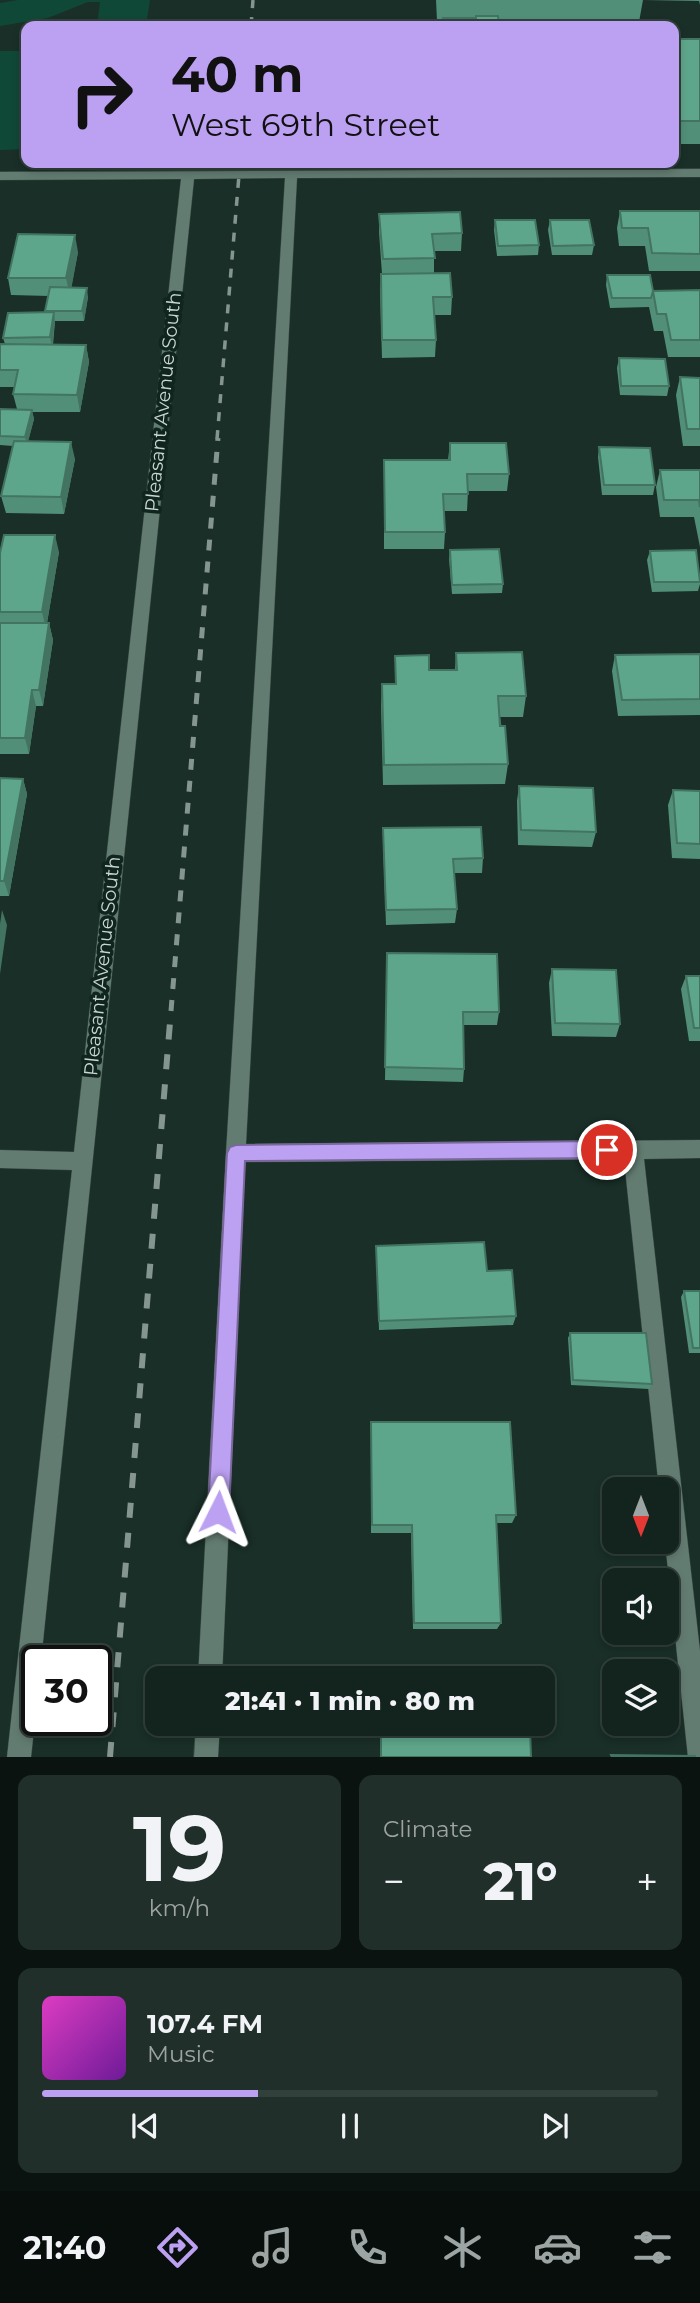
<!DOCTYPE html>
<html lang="en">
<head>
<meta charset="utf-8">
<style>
  body { margin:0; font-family:Montserrat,sans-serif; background:#202f2a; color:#f1f3f6; height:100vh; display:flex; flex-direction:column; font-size:26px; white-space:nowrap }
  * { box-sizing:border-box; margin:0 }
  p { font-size:23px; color:#9da4a4 }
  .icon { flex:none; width:38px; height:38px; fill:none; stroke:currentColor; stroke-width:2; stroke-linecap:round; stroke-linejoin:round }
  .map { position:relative; height:1757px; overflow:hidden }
  .drawer { display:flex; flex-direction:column; gap:18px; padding:18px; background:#0a1310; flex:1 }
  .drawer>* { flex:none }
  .hud { position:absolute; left:21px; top:21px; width:658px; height:147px; border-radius:14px; box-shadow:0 4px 10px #0003,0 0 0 2px #32403b; background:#bca0f2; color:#111; overflow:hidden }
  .needle { width:46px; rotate:180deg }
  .buttons { position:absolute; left:602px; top:1477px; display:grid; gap:14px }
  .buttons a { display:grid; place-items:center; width:77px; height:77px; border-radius:14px; background:#13231d; box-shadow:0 4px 10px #0003,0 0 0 2px #32403b; font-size:35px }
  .speed { position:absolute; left:21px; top:1645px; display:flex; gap:14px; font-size:35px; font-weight:700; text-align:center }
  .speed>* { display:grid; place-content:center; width:91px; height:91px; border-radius:50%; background:#13231d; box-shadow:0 4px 10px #0003,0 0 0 2px #32403b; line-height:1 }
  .speed .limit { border:4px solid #111; border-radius:10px; background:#fff; color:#111 }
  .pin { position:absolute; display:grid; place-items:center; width:60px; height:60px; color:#fff; margin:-30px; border:4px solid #fff; border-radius:50%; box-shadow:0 2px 7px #0007 }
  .me { position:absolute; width:77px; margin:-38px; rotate:3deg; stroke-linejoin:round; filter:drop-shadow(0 0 5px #0008) }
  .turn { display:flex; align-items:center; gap:24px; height:147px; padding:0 35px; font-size:32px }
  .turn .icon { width:91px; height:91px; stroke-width:2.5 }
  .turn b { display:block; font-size:49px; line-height:60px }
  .big { font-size:52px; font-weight:800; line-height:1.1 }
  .drawer .tile { flex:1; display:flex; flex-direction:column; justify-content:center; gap:10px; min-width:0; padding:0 24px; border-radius:14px; background:#202f2a }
  .drawer .dial { align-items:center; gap:0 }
  .dial b { font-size:91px; line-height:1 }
  .song { display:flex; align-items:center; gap:21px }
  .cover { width:84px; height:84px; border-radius:10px; background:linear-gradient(135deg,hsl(310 70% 55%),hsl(280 70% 35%)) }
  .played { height:7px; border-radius:4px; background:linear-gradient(90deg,#bca0f2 35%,#32403b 35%) }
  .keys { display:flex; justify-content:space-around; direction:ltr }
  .heat { display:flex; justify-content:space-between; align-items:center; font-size:38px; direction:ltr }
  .drawer .tiles { flex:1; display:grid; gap:18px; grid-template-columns:1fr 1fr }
  .tile:last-child { grid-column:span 2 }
  .trip { position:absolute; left:145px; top:1666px; width:410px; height:70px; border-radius:14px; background:#13231d; box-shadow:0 4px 10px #0003,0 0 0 2px #32403b; font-weight:800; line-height:70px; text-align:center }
  .tabs { display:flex; height:112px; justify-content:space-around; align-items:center; background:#080e0c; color:#9da4a4 }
  .tabs .icon { width:49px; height:49px }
  .tabs .active { color:#bca0f2 }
  .tabs b { font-size:32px; color:#f1f3f6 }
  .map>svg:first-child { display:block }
  .green { fill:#104837 }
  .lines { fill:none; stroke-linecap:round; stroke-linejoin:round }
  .minor-casing { stroke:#364942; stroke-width:1 }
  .minor { fill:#637c72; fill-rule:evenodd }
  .rail-far2 { stroke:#85958f; stroke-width:3.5; stroke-dasharray:9 9; stroke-linecap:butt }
  .rail-far1 { stroke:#85958f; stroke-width:5; stroke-dasharray:11 11; stroke-linecap:butt }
  .rail { stroke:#85958f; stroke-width:6; stroke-dasharray:15 15; stroke-linecap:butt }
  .wall { fill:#518f78 }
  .shaded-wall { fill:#427461 }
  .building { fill:#5ea68b; stroke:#427461; stroke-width:2 }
  .route { fill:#bca0f2; stroke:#7a689d; stroke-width:2 }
  .labels { text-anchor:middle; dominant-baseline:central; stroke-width:7; stroke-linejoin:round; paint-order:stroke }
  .street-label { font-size:19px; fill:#c9d6d1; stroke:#0f251d }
</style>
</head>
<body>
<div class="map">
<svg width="700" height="1757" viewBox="0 0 700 1757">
  <rect width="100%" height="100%" fill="#192f27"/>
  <path class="green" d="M18,0H150L146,26H97L100,2H88L48,18L0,26V3Z
    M0,51H26V149L0,150Z"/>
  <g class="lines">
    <defs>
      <path id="minor" d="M700,169V177L297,178L246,1144L700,1140V1158L644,1159L700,1651V1757H688L665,1542L667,1489H659L624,1159L245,1162L222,1678H198L226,1153L285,178L194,179L41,1661H37V1702L31,1757H7L72,1170L0,1168V1150L74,1152L181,179L0,180V172Z
        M196,1724H220L218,1757H194Z"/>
    </defs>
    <use href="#minor" class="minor-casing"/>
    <use href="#minor" class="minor"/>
    <path class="rail-far2" d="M251,26L253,0
      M217,439L240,163"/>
    <path class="rail-far1" d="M171,1011L218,438"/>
    <path class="rail" d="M110,1757L171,1010"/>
  </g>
  <path class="wall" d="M436,0H700V5L699,1L643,0L639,22L499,21V26H442L443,21H437Z
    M674,39H700V144H674Z
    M620,211H700V271H649L645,246H619L617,228Z
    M379,214L462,233L461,251H434V273L452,297L451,315H434L436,340L435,357L382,358L380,291L381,274H382L379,232Z
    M495,220L539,245L538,255L497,256L494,230Z
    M550,220L594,245L592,255H552L548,230Z
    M78,252L71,288L88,297L84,321H55L53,345H86L89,362L80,412H32L34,419L28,441L75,459L64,514L6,513L1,496L13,446L0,445V409H17L13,394L15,387H0V344H5L3,338L46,313L49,296L11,295L8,278Z
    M607,275L653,291L700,290V357H668L663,331H654L649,307L610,308L606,285Z
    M619,358L669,386L667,396L620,395L617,368Z
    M680,377L700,378V446H683L676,395Z
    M450,443L509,474L507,491H468L467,511H444L445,532L444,549H384V460H448Z
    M599,447L655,485L653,495H602L598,457Z
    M660,470H700V547L694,517H660L656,487Z
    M450,550L503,584L502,593L452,594L449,559Z
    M650,551L700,578V584L698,591L652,592L647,560Z
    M59,552L47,623H49L53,640L43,706H36L29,754H0V553Z
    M456,653L526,696L523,717H500L508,764L505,784L383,785L381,705L382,684H395V656L429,670H455Z
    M700,654V715L618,716L612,671L615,655Z
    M0,778L23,779L27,794L9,896H0Z
    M519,786L596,832L592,847L518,845L517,801Z
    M673,790L700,791V859L672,858L668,805Z
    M383,828L483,858L482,873H454L457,909L455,923L386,925L383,843Z
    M387,953L499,1012L497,1025H463L464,1069L463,1082L385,1080Z
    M552,969L620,1024L616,1037L552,1036L549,983Z
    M686,976H700V1041H689L681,989Z
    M376,1246L516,1316L513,1325L379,1330Z
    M684,1291H700V1353H689L681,1297Z
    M570,1333L652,1384L649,1389L571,1385L568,1338Z
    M371,1422L516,1515L512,1523H496L501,1623L497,1629H413L411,1533H371Z"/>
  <path class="shaded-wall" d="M75,235L78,252L70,296L66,278Z
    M87,288L88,297L84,321L82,311Z
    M54,312L55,322L52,347L50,337Z
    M86,345L89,362L80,412L77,395Z
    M32,410L34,419L27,446L25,437Z
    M71,442L75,459L64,514L61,497Z
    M55,535L59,552L46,629L42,612Z
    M49,623L53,640L43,706L39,690Z
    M32,690L36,706L29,754L25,738Z
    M23,779L27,794L9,896L4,881Z
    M2,910L7,925L0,974V924Z"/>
  <path class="building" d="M476,16H498L499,26H443V18H476Z
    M674,39H700V121H674Z
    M620,211H700V254L652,253L648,228H622Z
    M460,212L462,233L432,234L435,258L383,259L379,214Z
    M495,220H535L539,245L498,246Z
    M550,220H589L594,245L553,246Z
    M18,234L75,235L66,278H8Z
    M450,273L452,297H433L436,340H382L381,274Z
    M607,275H650L653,291L651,298H612Z
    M50,287L87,288L82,311H45Z
    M700,290V340H671L666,314H657L653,291Z
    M54,312L50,337L3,338L8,313Z
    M0,344L86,345L77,395L13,394L18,370H0Z
    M619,358L665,359L669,386H621Z
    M680,377L700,378V429H687Z
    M0,409L32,410L25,437L0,436Z
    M14,441L71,442L61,497L1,496Z
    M450,443H506L509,474H467L468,494H443L445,532H385L384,460H450Z
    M599,447L650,448L655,485H604Z
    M660,470H700V507L699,500H664Z
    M4,535H55L42,612H0V553Z
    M499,549L503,584L452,585L450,550Z
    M696,550L700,582H654L650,551Z
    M0,623H49L39,690H32L25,738H0Z
    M522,652L526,696H498L500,726H505L508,764L384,765L382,684H396L395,656L429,655V670H457L456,653Z
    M700,654V699L622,700L615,655Z
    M0,778L23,779L4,881H0Z
    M519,786L593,788L596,832L521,830Z
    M673,790L700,791V844L677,843Z
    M481,827L483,858L453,859L457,909L386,910L383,828Z
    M387,953L497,954L499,1012H463L464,1069L385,1067Z
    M552,969L616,970L620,1024L555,1023Z
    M686,976H700V1028H694Z
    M484,1242L487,1271L512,1270L516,1316L379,1321L376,1246Z
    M684,1291H700V1348H693Z
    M570,1333H646L652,1384L573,1380Z
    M371,1422H510L516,1515H496L501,1623H414L412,1525H372Z
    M381,1724H418L530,1728L531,1757H381Z
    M611,1755L695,1756V1757H612Z"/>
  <path class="route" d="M607,1141L613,1144L616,1150L613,1156L607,1158L245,1161L229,1512L226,1520L218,1522L211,1520L208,1512L227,1153L230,1147L236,1145Z"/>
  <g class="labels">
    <g class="street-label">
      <text transform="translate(163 402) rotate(-84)">Pleasant Avenue South</text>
      <text transform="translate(102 966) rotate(-84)">Pleasant Avenue South</text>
    </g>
  </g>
</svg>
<div class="buttons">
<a><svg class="needle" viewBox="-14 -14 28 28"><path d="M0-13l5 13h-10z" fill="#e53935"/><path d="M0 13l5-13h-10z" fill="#9da4a4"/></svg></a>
<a><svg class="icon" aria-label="sound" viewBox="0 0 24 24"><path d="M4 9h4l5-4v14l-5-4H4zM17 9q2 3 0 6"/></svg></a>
<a><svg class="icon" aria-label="layers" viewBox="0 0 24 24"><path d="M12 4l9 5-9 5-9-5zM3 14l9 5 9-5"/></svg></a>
</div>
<div class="speed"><div class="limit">30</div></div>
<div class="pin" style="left:607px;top:1150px;background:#d93025"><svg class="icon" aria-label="arrive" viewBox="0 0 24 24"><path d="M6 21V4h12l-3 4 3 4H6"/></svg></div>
<svg class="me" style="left:218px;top:1512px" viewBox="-20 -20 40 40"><path d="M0-17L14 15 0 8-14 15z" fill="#bca0f2" stroke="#fff" stroke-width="4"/></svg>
<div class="trip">21:41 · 1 min · 80 m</div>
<div class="hud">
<div class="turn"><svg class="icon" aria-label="right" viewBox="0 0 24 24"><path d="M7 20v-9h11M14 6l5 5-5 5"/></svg><div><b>40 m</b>West 69th Street</div></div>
</div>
</div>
<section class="drawer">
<div class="tiles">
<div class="tile dial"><b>19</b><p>km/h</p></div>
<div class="tile"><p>Climate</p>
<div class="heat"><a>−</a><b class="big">21°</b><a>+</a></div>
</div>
<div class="tile">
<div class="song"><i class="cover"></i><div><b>107.4 FM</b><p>Music</p></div></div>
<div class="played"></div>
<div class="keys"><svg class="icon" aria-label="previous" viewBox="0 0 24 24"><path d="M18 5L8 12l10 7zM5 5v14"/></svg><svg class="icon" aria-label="pause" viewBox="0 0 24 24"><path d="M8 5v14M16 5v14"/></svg><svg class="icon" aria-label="next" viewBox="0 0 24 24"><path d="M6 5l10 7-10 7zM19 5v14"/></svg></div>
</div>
</div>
</section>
<nav class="tabs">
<b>21:40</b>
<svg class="icon active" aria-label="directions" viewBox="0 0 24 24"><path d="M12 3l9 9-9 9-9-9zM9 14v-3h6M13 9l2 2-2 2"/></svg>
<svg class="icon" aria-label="music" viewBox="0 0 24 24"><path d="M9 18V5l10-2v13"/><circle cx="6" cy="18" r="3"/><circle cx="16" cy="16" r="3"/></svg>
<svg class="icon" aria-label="phone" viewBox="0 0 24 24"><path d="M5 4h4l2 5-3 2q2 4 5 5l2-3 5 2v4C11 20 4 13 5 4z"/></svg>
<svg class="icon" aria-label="climate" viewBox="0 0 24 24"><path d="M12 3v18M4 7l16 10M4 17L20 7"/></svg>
<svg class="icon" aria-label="car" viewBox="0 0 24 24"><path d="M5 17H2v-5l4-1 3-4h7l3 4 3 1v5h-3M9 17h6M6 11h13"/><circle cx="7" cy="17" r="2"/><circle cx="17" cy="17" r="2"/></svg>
<svg class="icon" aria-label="filters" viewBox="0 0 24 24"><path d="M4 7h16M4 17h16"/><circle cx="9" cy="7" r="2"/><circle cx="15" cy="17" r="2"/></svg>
</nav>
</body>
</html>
